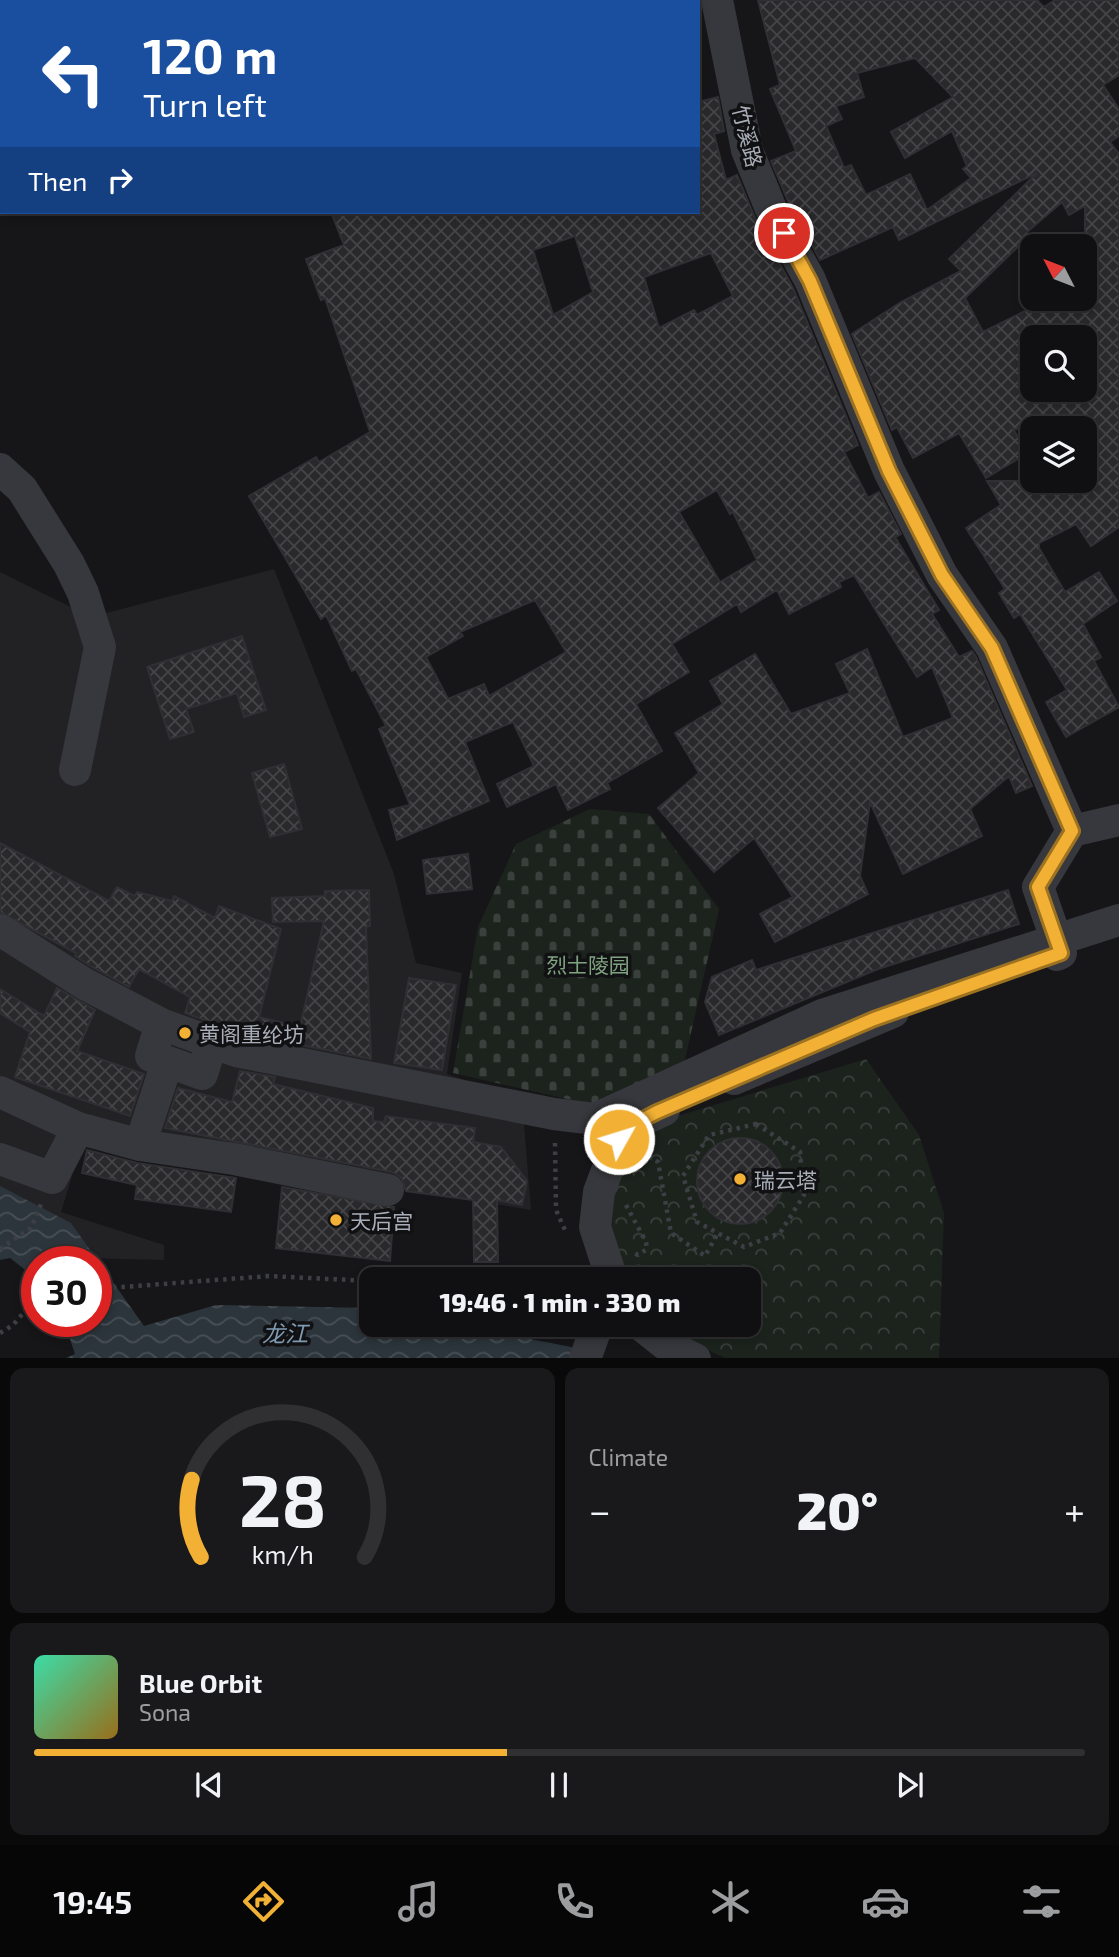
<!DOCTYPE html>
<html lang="en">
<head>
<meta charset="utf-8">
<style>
  body { margin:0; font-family:"Exo 2","Noto Sans SC",sans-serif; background:#19191b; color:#f1f3f6; height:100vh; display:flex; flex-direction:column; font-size:26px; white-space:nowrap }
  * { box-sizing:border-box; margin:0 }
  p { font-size:23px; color:#9c9d9f }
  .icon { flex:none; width:38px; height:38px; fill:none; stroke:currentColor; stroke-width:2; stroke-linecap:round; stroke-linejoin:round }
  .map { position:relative; height:1358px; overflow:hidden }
  .side { display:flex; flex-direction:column; gap:10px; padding:10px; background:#09090a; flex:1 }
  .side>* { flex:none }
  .banner { position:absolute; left:0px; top:0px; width:700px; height:214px; box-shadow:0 4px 10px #0003,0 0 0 2px #303032; background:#1a4fa0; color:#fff; overflow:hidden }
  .needle { width:46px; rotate:312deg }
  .fabs { position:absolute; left:1020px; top:234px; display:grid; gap:14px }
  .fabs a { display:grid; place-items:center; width:77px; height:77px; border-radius:14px; background:#101012; box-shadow:0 4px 10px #0003,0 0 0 2px #303032; font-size:35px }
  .speed { position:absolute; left:21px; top:1246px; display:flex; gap:14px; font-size:35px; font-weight:700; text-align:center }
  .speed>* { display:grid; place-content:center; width:91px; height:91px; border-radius:50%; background:#101012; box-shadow:0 4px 10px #0003,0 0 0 2px #303032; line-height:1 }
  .speed .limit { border:10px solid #d22; background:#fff; color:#111 }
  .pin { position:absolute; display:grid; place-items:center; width:60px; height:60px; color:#fff; margin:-30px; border:4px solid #fff; border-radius:50%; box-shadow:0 2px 7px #0007 }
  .me { position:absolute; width:77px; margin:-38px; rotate:51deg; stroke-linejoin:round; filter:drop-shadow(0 0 5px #0008) }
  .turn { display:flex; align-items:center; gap:24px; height:147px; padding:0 28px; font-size:32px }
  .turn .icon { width:91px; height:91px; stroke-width:2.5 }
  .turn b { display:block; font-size:49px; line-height:60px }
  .then { display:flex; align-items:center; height:66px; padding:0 28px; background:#0003; gap:14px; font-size:26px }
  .big { font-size:52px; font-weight:800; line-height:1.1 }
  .side .widget { flex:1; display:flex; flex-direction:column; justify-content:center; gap:10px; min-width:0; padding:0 24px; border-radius:14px; background:#19191b }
  .side .dial { align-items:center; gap:0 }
  .dial svg { height:182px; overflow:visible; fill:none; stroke:#303032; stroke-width:7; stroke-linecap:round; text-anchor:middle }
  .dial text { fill:#f1f3f6; stroke:none }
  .song { display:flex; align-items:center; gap:21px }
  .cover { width:84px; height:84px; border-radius:10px; background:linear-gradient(135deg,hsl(160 70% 55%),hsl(40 70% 35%)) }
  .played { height:7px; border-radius:4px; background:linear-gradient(90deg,#f2b134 45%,#303032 45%) }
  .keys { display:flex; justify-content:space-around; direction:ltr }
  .heat { display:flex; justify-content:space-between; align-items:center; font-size:38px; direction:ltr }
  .side .tiles { flex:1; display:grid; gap:10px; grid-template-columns:1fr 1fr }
  .widget:last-child { grid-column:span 2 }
  .trip { position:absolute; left:359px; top:1267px; width:402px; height:70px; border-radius:14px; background:#101012; box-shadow:0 4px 10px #0003,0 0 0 2px #303032; font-weight:800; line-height:70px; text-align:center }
  .menu { display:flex; height:112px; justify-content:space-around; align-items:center; background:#060607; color:#9c9d9f }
  .menu .icon { width:49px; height:49px }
  .menu .on { color:#f2b134 }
  .menu b { font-size:32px; color:#f1f3f6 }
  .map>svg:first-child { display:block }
  .built { fill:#222225 }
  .forest { fill:url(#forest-crowns) }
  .cemetery { fill:url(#cemetery-stones) }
  .water { fill:url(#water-waves) }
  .building { fill:url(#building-cross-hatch); stroke:#303034; stroke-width:2; fill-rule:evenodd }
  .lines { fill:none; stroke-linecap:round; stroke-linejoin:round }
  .path { stroke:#3d3f44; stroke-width:4.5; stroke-dasharray:3.5 5; stroke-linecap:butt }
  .minor { stroke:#37383d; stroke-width:32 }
  .minor-bridge { stroke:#37383d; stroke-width:32 }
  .route-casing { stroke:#9d7322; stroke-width:18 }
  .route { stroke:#f2b134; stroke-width:12 }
  .poi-dot { fill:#f2b134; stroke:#111113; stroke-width:2.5 }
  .labels { text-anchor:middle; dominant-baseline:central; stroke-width:7; stroke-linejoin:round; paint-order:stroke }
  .street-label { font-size:21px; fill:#a8adb8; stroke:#111113 }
  .park-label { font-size:21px; fill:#7fa381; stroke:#111113 }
  .poi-label { font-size:21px; fill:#a8adb8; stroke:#111113; text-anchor:start }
  .water-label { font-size:23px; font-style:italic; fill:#7f9bb3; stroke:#111113 }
</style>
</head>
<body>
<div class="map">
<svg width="1119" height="1359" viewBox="0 0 1119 1359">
  <defs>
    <pattern id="forest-crowns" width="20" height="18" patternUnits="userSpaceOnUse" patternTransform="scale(1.75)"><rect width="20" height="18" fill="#1c231d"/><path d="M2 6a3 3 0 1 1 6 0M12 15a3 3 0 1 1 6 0" fill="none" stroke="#3a403c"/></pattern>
    <pattern id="cemetery-stones" width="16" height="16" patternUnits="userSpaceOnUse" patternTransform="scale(1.75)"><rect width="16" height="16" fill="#1c231d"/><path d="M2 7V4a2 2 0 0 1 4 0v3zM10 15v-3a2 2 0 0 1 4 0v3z" fill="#3a403c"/></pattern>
    <pattern id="water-waves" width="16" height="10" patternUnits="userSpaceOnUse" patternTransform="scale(1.75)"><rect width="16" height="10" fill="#2c353c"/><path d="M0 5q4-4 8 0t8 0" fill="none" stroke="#485056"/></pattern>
    <pattern id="building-cross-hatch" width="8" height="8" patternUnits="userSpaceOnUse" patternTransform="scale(1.75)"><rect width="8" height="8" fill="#29292c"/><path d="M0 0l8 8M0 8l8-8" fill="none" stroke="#454548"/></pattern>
  </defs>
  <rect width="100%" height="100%" fill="#161618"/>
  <path class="built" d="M274,569L394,874L416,963L462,973L447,1074L522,1100L531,1210L84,1137L61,1212L164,1245V1260L0,1256V572L91,617Z"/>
  <path class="forest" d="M866,1059L919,1135L944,1213L939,1358H725L679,1337L664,1325H749V1279H619L601,1223L635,1129Z"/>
  <path class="cemetery" d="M590,809L649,814L719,909L681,1077L598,1106L453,1073L478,927L516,844Z"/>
  <path class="water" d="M0,1186L71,1223L144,1326L216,1305L370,1308L371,1325H457L571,1347L587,1358H66L75,1354L64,1321H96V1262H37V1279L10,1258L0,1260Z"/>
  <path class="building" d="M758,0H1037L1044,7L1055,0H1119V75L1103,85L1119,109V136L1110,142L1119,154V527L1091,546L1076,524L1039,543V548L1065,592L1099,572L1117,601L1083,624L1101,657L1094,661L1119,707L1066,737L1046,702L1067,690L1020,614L1014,618L999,593L1005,589L966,528L1001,505L987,481H1085V429H1013L1028,453L986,478L959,433L913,458L897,427L892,430L852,334L901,302L961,271L949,259L1037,173L899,240L893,227L820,260L788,201L771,161L796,151L770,89L780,85ZM915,58L953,97L891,132L905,158L952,131L967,166L963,169L971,178L927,210L910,174L866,195L851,165L844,168L826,126L842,119L836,106L864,97L857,73ZM1062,202L1069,215L1085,206V299H1035L1037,305L983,332L965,298L1029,236L1027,232ZM1032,338H1085V390H1032Z
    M718,97L724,131L714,134L726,180L737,175L755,218L793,288L858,445L844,452L868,498L879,492L901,534L895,537L939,610L932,614L959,657L972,651L976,657L1032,786L1016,793L1009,776L970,809L982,836L903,874L870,802L860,876L868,894L775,942L760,914L793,897L754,838L714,872L658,808L699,773L675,733L723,704L710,681L755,654L791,714L850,693L836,664L867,649L903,737L953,718L932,667L917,677L854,575L839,582L841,587L789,614L777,590L741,612L737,604L672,644L689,672L636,704L662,751L607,783L610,789L568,810L556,784L507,807L497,784L534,766L513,722L465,742L489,801L397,840L389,810L410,805L379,729L386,726L356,669L352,671L326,615L321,619L249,496L316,457L319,462L370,432L325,298L321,300L306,259L344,245L331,212H698V102ZM575,236L593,292L553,315L533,250ZM711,253L733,296L697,315L694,310L659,328L644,277ZM717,490L730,514L733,512L757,560L720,582L679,512ZM535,600L566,652L489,696L484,684L448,699L426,657L463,636L460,632Z
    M242,636L266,710L244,717L237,693L186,709L194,732L170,739L147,667Z
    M284,764L302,829L270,837L252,773Z
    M0,843L109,901L117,887L135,896L137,892L172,901L174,896L215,918L219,906L281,929L259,1017L300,1027L324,921L273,922L272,898L325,896V891L369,890L370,926L366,927L371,1059L241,1033L185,1013L190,997L139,969L129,987L94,968L75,956L76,953L0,912Z
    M468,854L472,889L427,894L423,860Z
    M1008,890L1019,924L878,969L719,1035L705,1002L712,977L752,960L756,970Z
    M409,978L456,985L442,1070L394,1063Z
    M0,989L44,1016L57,988L95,1010L77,1051L144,1074L130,1116L15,1077L30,1032L0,1013Z
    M240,1071L275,1077L273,1084L373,1108V1121L384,1122L386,1116L475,1128L473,1142L501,1147L527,1181L522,1205L497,1200L498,1262H474L473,1200L406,1191L401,1177L392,1172L165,1128L178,1088L232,1102Z
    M697 1181a43 43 0 1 1 86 0a43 43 0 1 1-86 0Z
    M87,1150L137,1163L236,1178L231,1212L135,1199L137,1185L82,1173Z
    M282,1187L394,1207L390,1261L276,1248Z"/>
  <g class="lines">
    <path class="path" d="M756,1124L800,1152L804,1195L780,1233L744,1247L697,1222L683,1176L709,1135Z
      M555,1143L556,1210L565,1230
      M641,1152L658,1162L671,1233L705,1256L718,1233
      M626,1205L646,1242L647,1249L638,1255L634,1253
      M0,1249L31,1228L42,1202
      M96,1289L269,1276L371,1281
      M0,1333L13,1325L37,1297"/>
    <path class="minor" d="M717,0L747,150L771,209L810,280L889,471L942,575L992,648L1072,831
      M226,2L227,0
      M0,469L22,489L69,564L83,593L100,647L75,770
      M0,930L85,984L161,1024L236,1051L554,1114L595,1119L822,1015L1119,920
      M1057,955L1061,953L1038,887L1072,831L1119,820
      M161,1024L151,1056L202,1074L212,1042
      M734,1079L893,1012
      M0,1092L78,1128L140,1145L234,1159L388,1190
      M140,1145L167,1063
      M0,1159L52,1178L78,1128
      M612,1279L595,1227L599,1192L619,1139L630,1126L664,1110
      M641,1325L665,1344L695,1359"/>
    <path class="minor-bridge" d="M585,1359L594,1334"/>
  </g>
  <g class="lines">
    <defs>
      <path id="route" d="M619,1139L630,1126L657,1112L874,1019L1061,953L1038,887L1072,831L992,648L942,575L889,471L810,281L784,233"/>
    </defs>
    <use href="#route" class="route-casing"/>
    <use href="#route" class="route"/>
  </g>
  <g class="poi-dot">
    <circle cx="185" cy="1033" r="7"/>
    <circle cx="740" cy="1179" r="7"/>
    <circle cx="336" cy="1220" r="7"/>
  </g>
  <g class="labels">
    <g class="street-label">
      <text transform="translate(748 136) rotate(76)">竹溪路</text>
    </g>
    <g class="park-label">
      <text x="588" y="964">烈士陵园</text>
    </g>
    <g class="poi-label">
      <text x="199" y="1033">黄阁重纶坊</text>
      <text x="754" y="1179">瑞云塔</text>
      <text x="350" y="1220">天后宫</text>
    </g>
    <g class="water-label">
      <text x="285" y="1333">龙江</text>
    </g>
  </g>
</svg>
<div class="fabs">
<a><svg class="needle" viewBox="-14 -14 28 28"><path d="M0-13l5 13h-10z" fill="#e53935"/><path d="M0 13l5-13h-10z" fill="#9c9d9f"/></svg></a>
<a><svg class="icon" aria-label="search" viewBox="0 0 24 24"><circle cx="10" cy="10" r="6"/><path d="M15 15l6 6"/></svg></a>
<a><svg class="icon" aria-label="layers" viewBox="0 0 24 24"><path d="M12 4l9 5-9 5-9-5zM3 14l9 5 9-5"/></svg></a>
</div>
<div class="speed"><div class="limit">30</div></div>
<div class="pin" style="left:784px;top:233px;background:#d93025"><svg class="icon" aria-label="arrive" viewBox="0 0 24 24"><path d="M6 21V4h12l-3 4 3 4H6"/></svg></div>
<svg class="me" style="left:619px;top:1139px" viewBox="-20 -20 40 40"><circle r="17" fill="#f2b134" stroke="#fff" stroke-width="3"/><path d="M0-11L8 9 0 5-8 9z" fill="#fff"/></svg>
<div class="trip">19:46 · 1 min · 330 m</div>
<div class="banner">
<div class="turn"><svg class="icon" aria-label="left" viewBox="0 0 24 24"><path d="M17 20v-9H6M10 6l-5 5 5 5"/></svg><div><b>120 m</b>Turn left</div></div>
<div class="then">Then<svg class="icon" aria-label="right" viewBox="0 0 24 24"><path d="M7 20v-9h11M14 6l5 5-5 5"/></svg></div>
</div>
</div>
<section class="side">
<div class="tiles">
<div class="widget dial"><svg viewBox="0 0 100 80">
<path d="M14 69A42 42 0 1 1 86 69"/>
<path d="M14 69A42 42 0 0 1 10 35" stroke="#f2b134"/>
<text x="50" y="56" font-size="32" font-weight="700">28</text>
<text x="50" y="72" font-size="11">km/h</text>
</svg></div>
<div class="widget"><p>Climate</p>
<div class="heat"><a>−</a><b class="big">20°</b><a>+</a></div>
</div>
<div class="widget">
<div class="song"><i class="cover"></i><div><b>Blue Orbit</b><p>Sona</p></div></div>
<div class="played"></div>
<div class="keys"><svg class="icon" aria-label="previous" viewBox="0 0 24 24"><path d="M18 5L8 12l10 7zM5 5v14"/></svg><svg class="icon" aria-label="pause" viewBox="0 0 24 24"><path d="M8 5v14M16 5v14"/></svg><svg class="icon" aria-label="next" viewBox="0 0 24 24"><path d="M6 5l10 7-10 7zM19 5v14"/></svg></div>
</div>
</div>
</section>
<nav class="menu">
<b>19:45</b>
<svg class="icon on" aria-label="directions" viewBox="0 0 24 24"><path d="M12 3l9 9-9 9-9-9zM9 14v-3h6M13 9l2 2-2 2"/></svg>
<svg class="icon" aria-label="music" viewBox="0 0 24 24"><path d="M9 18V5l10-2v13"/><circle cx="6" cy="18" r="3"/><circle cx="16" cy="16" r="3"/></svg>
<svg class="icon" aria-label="phone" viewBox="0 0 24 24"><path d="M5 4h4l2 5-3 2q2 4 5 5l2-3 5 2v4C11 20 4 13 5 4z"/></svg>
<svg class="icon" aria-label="climate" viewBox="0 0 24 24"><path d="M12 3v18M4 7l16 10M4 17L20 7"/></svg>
<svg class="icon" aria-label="car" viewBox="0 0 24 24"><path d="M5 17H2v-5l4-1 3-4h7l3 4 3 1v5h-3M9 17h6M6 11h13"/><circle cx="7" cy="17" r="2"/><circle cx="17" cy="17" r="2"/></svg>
<svg class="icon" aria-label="filters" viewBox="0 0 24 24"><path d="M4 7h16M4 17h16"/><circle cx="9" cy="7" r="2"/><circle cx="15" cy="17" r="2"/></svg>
</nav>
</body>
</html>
